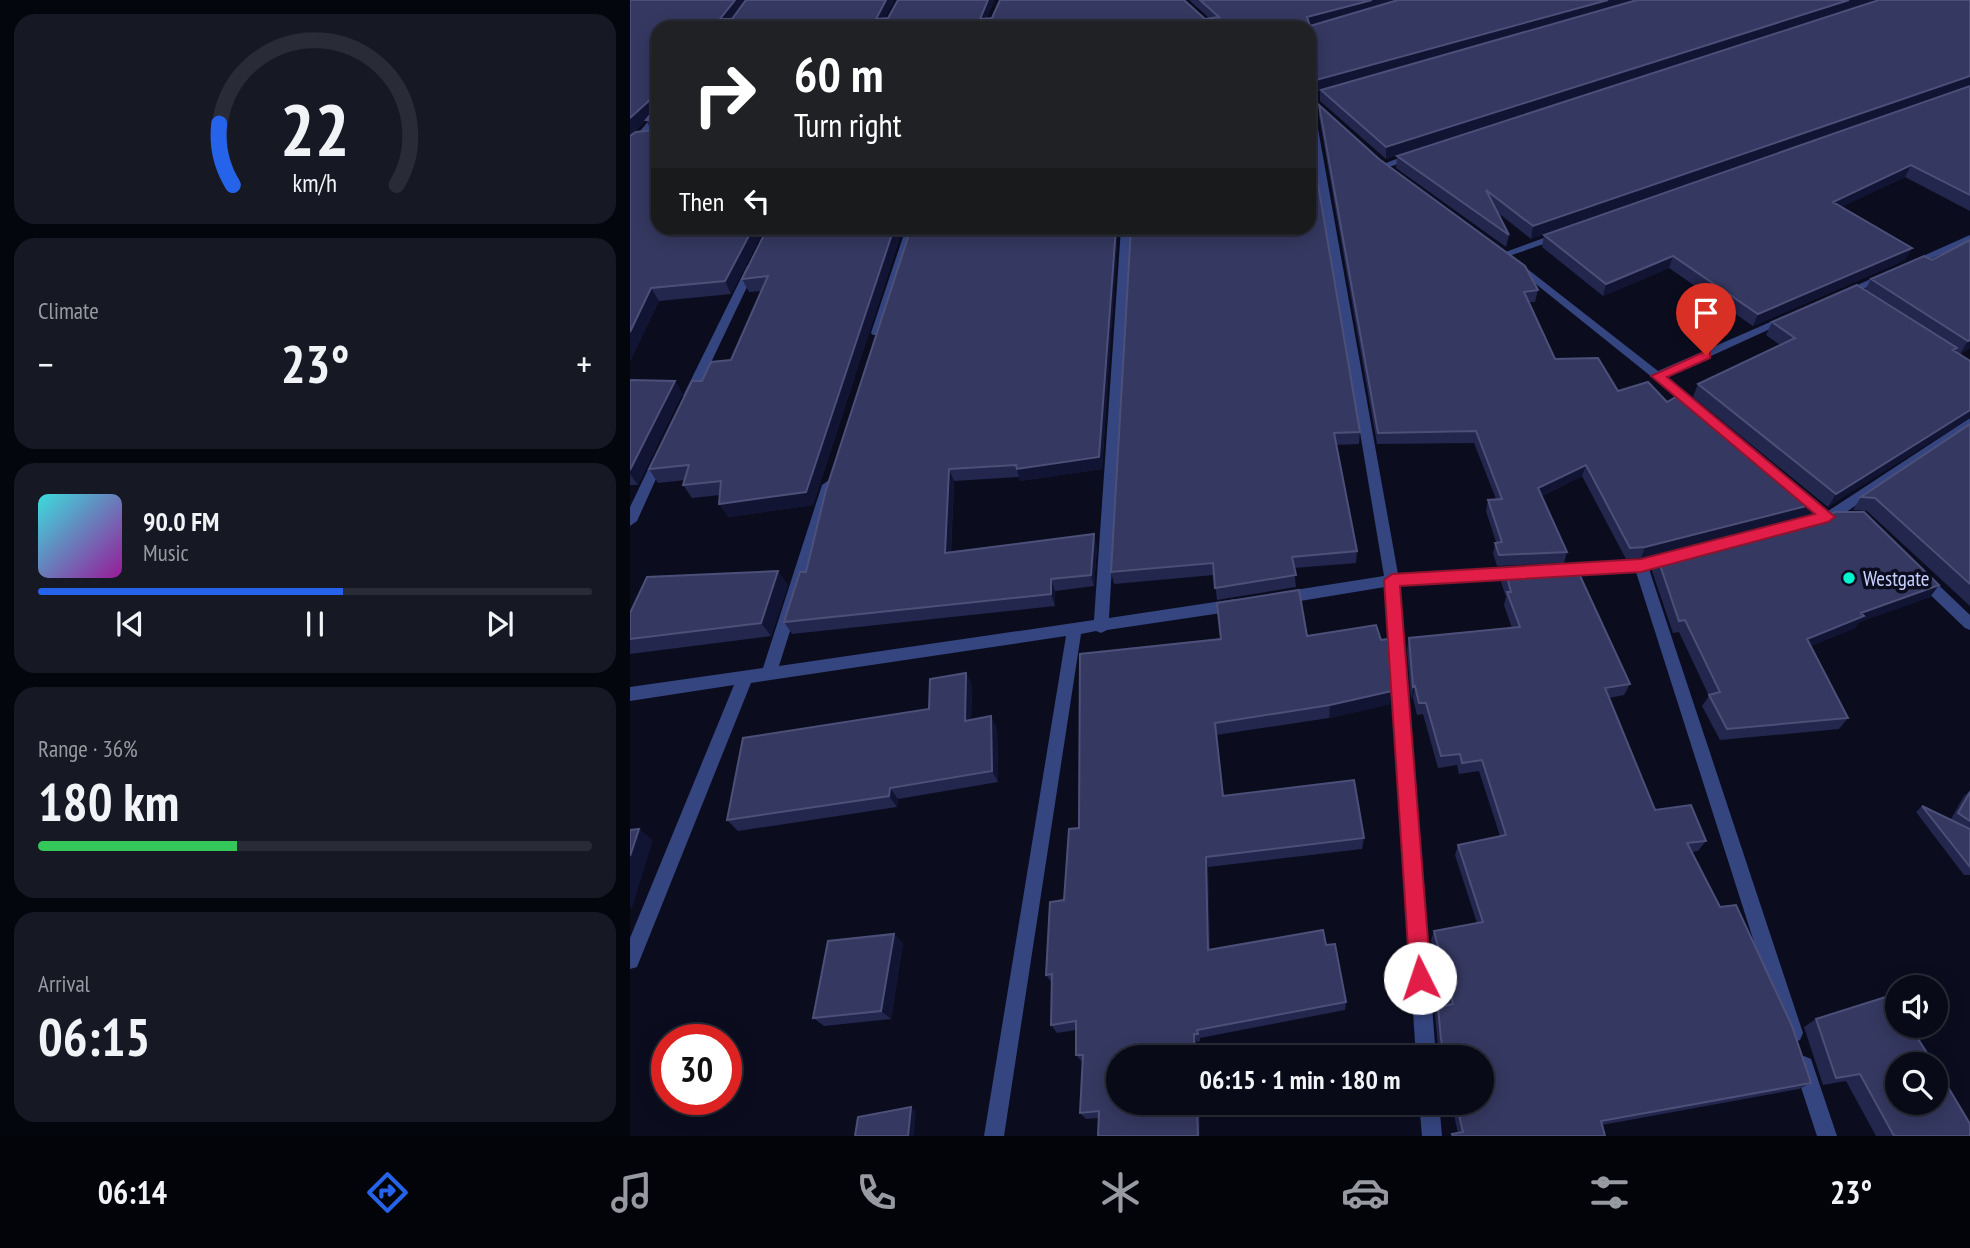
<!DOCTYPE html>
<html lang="en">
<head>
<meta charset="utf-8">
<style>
  body { margin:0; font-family:"PT Sans Narrow",sans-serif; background:#161824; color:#f1f3f6; height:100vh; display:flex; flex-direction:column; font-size:26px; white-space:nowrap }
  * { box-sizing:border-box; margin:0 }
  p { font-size:23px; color:#989aa1 }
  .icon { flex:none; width:38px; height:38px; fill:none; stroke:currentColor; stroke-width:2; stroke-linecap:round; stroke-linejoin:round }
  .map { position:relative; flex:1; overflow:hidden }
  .drawer { display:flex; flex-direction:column; gap:14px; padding:14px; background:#04060d; width:630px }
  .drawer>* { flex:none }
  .hud { position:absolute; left:21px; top:21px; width:665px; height:214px; border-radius:21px; box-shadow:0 4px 18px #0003,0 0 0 2px #292b36; background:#202124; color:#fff; overflow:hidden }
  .buttons { position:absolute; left:1255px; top:975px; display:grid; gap:14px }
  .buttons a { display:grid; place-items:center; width:63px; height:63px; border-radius:50%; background:#080a17; box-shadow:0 4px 18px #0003,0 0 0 2px #292b36; font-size:35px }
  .speed { position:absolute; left:21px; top:1024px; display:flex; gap:14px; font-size:35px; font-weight:700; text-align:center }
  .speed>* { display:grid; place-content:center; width:91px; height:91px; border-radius:50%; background:#080a17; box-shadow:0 4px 18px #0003,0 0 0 2px #292b36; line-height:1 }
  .speed .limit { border:10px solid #d22; background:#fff; color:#111 }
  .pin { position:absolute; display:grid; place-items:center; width:60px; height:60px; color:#fff; margin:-72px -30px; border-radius:50% 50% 50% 0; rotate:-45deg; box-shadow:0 0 7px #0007 }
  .pin .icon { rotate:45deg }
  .me { position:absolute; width:77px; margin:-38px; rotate:356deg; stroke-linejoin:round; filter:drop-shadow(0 0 5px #0008) }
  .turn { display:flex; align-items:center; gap:24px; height:147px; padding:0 28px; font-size:32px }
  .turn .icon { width:91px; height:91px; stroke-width:2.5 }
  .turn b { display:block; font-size:49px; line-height:60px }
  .then { display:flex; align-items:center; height:66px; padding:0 28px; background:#0003; gap:14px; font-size:26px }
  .big { font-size:52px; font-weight:800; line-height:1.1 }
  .drawer .tile { flex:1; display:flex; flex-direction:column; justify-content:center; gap:10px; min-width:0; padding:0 24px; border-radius:21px; background:#161824 }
  .drawer .dial { align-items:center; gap:0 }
  .dial svg { height:182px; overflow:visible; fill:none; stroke:#292b36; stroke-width:7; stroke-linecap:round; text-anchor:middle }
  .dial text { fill:#f1f3f6; stroke:none }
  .song { display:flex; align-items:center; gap:21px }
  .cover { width:84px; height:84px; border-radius:10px; background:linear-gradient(135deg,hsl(180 70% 55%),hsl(300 70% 35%)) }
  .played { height:7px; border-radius:4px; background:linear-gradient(90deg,#2563eb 55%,#292b36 55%) }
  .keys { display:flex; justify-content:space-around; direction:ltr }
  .heat { display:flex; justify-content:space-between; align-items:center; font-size:38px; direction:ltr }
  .charge { height:10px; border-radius:5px; background:linear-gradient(90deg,#34c759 36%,#292b36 0) }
  .trip { position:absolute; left:476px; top:1045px; width:388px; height:70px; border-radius:35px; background:#080a17; box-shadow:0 4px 18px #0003,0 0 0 2px #292b36; font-weight:800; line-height:70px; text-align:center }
  .menu { display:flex; height:112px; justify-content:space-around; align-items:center; background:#030409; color:#989aa1 }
  .menu .icon { width:49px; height:49px }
  .menu .active { color:#2563eb }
  .menu b { font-size:32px; color:#f1f3f6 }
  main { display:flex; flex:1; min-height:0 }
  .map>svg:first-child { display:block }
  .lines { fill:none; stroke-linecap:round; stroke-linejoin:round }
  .minor { fill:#354580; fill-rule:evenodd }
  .wall { fill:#23264d }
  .shaded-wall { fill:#121433 }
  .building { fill:#353860; stroke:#4c5079; stroke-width:2 }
  .route { fill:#e11d48; stroke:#92132f; stroke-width:2 }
  .poi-dot { fill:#00f4cf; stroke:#0b0d1f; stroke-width:2.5 }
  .labels { text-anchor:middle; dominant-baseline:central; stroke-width:7; stroke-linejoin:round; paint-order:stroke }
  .poi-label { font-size:21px; fill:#c9d1ff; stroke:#0b0d1f; text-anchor:start }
</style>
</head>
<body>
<main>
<section class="drawer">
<div class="tile dial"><svg viewBox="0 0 100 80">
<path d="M14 69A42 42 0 1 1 86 69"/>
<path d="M14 69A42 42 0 0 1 8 42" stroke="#2563eb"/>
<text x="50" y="56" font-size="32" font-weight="700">22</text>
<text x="50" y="72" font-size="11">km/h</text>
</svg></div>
<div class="tile"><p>Climate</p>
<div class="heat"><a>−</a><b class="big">23°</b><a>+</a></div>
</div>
<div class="tile">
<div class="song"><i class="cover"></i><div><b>90.0 FM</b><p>Music</p></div></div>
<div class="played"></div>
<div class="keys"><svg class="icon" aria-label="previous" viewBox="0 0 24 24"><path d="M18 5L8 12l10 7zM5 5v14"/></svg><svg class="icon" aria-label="pause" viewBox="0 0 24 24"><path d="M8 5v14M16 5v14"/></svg><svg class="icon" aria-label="next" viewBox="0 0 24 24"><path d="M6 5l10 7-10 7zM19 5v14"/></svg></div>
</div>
<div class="tile"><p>Range · 36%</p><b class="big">180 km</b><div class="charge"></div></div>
<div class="tile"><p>Arrival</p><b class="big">06:15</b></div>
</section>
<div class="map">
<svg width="1340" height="1136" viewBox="0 0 1340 1136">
  <rect width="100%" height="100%" fill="#0b0d1f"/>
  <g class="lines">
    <path class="minor" d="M679,98L683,101L768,574L893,567L898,568L900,572L898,576L893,577L769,585L806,1057H786L755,587L652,604L647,602L645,598L647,594L652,592L754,576L679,127Z
      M28,112V121L3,151L0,152V143L25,113Z
      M785,152L790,155L788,157L753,169L748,166Z
      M276,228H286L253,333L251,335H243L241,333Z
      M491,228H501L479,618L605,599L610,601L612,605L610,609L605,611L477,630L471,633L466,631L451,634L374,1136H354L436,636L121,683L7,967L0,969V938L104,685L0,701V687L133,668L192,485L199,480L206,485L149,666L464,620Z
      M930,232L934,233V237L879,256L875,257L870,254Z
      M1340,235V242L1284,266L1280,267L1275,264Z
      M886,260L1028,371L1152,317L1156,316L1162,319L1035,377L1067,403L1069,406L1063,410L882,265L881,263Z
      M122,263L127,266L65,396L63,399H55L53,396L117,266Z
      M1256,272L1260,273V277L1217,296H1209L1208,294Z
      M1340,418V428L1203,521L1187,524L1182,523L1180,519L1182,515L1195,513Z
      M29,454L35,459L7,521L0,526V507L23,459Z
      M1042,552L1047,553L1049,557L1047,561L1019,569L1173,1033L1170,1040L1163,1043L1156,1040L1153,1033L1006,572L931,575L926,574L924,570L926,566L931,565L1011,561Z
      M1292,572L1297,574L1340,615V630L1335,628L1287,582L1285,578L1287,574Z
      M1174,1056L1181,1059L1207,1136H1187L1164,1066L1167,1059Z
      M789,1102H809L812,1136H792Z"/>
  </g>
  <path class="wall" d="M0,0L255,19H575L579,18L559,0H1248L756,159L690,101V91L679,94V28H28L135,228L101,294L29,301L0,361L21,130L16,120L0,136Z
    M1249,0L901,239L867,212L879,235L876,247L766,168L767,156Z
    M1340,86V211L1275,177L1211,207L1282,248L1275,260L1123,326L1039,268L973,296L912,247L914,235Z
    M689,105L749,159L908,290L905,302H898L925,359L988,391L1037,402L1188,503L1181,514L1011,558L996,559L952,476L912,496L937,552L934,563L867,566L863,553L866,542L856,511L858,500L866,499L844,443L747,444L689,116Z
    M145,228H269L271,234L183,505L98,517L90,495L62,498L53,485L55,480L28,483L19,469L72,381L101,360L132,291L119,292L112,279L146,231Z
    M488,228L472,469L390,481L389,477L324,481L321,552L467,546L464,586L425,591V606L162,634L154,622L176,572Z
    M501,228L730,432L729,444L706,445L727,551L726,563L664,568L666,587L587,600L584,575L484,584L481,572Z
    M1340,240V348L1330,354L1325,350L1198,507L1063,397L1068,384L1150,345L1136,335L1142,322L1235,290L1241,279L1302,260Z
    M0,380L45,381L52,394L8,485H0Z
    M1340,424V606L1237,511L1223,510L1231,497Z
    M1028,559L1309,585L1300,597L1229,622L1225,628L1180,646L1218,718L1209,729L1090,740L1072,706L1079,696L1049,632L1043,633L1022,571Z
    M875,569L1000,684L994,695L979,698L1025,810L1076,841L1068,851L1062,852L1181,1083L1169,1089L972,1125L975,1136H821L822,1134L828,1133L821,1102H852V1057H810L808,1047L805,1014L808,1007L818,1005L801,940L804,931L847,923L825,855L828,845L870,836L849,771L829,774L827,765L808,768L793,714L787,715L783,698L781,699L777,650L779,638L882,628L874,605L876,597L871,582Z
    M158,585L141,636L0,654V613Z
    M677,636L760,704L699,718L586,735L593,796L734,838L732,849L578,867L580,950L696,945L716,1002L715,1010L570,1038V1041L567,1042V1057H488V1102H569L570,1136L469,1118L456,1119L450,1113L453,1063L446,1055V1030L427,1033L421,1025L422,983L416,975L434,900L449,828Z
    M336,673L342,685L341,719L367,728L368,782L268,799L267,807L108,831L97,820L299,709Z
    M1340,791V875H1334L1286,812L1292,806L1321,819L1334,796Z
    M273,943L261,1019L194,1026L183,1018Z
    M1186,1019L1340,1136H1246L1216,1081L1193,1085L1174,1027Z"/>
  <path class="shaded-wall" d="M105,0H117L97,28L90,19Z
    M256,0H265L250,28L246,19Z
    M358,0H365L353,28L350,19Z
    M742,0H780L678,28L677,17Z
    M978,0H1014L679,94V82Z
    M1219,0H1248L756,159V147Z
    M1340,76V85L901,239L903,226Z
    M22,98L28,109L0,135V118Z
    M1281,165L1275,177L1197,214L1203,202Z
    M123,228H135L101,294L95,281Z
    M264,228H269L271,234L183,505L98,517L89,504Z
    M486,228H490H488L472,469L390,481L387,469Z
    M1282,248L1275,260L1123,326L1128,314Z
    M1043,256L1039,268L973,296L976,284Z
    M21,288L29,301L0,361V332Z
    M1340,340V348L1330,354L1338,341Z
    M45,381L52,394L8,485L0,474V470Z
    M1340,410V418L1198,507L1206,494Z
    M956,465L952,476L905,499L908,488Z
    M319,469L324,481L320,565L315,553Z
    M1188,503L1181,514L1011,558L1015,547Z
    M464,534L467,546L464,586L461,575Z
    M148,571L158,585L141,636L131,623Z
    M421,579L425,591V606L421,594Z
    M1309,585L1300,597L1229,622L1225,628L1169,651L1177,639L1231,613Z
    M336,673L342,685L341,732L335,721Z
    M785,686L783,698L781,699L783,687Z
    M762,691L760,704L699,718L700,705Z
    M361,716L367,728L368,782L362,771Z
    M260,788L268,799L267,807L259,796Z
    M9,829L23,840L2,908L0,907V856Z
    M576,857L578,867L580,959L578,950Z
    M264,934L273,943L261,1019L251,1011Z
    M564,1034L567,1042V1057H565Z
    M567,1102H569L570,1136H568Z
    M281,1107L286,1111L284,1136H278Z"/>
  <path class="building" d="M0,0H105L90,19H102L116,0H256L246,19L258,18L268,0H358L350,19L362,18L370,0H554L575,19L589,17L570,0H742L677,17L680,26L768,0H978L679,82V28H28V228H123L95,281L21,288L0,332V136L6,132L24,130V120H16L25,109L22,98L0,118Z
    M1007,0H1219L756,147L691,90Z
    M1249,0H1340V76L903,226L856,190L879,235L767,156Z
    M1340,86V195L1281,165L1203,202L1282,248L1128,314L1043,256L976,284L914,235Z
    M689,105L749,159L895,266L908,290L894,292L925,359L968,358L988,391L1018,382L1037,402L1053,393L1188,503L1015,547L1000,548L956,465L908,488L937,552L869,555L865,543L872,542L858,500L872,499L846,431L748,433Z
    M679,131L730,432L704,433L727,551L662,557L666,575L585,588L583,563L481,572L501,228H679Z
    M184,228H264L176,492L89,504L91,481L53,485L59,465L19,469L62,381H72L81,362L101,360L138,276L112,279L136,231Z
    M281,228H486L469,457L387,469L386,465L319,469L315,553L464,534L461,575L421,579V594L154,622L170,572H176L196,490Z
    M1340,240V340L1338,341L1241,279L1294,256L1302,260Z
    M1227,285L1327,348L1323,350L1340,361V410L1206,494L1068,384L1165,338L1142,322Z
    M0,380L45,381L0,470Z
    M1340,424V584L1245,498L1231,497Z
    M1206,512H1234L1309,585L1231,613L1234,616L1177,639L1218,718L1097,729L1079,695L1090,692L1055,620L1049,621L1028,559Z
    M945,565L1000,684L975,688L1025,810L1061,805L1076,841L1057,843L1090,907L1106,905L1162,1026L1181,1083L971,1121L975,1136H823L822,1134L833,1132L826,1102H852V1057H815L811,1039L808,1007L823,1004L804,931L853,922L828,845L876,835L852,760L832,763L830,754L811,756L796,703H789L785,686L783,687L779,638L890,627L877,592H881L875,569Z
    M148,571L131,623L0,639V613L17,577Z
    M669,590L677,636L746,625L751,640L758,639L762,691L700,705L585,723L593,796L724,780L734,838L576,857L578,950L693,930L696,945L705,944L716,1002L567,1030L568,1034H564L565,1057H488V1102H567L568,1136H468L469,1111L450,1113L453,1055H446V1021L421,1025L422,974L416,975L420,902L434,900L439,829L449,828L450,654L591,639L587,603Z
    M336,673L335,721L361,716L362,771L260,788L259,796L97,820L113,738L299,709L300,679Z
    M1340,792V821L1328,813Z
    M1292,806L1340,829V867Z
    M9,829L0,856V830Z
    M264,934L251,1011L183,1018L198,941Z
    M1262,995L1267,1004V1026H1280L1304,1064H1267V1102H1306V1067L1340,1124V1136H1264L1230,1074L1206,1078L1186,1019Z
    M281,1107L278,1136H225L228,1117Z"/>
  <path class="route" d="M1076,351L1080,352V358L1037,377L1205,517L1198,522L1011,572L770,586L801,978L798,985L790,988L783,985L780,978L754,580L762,574L1011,559L1185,514L1021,376Z"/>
  <circle class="poi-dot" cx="1219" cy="578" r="7"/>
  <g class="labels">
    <g class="poi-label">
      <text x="1233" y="578">Westgate</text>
    </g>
  </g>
</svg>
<div class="buttons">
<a><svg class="icon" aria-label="sound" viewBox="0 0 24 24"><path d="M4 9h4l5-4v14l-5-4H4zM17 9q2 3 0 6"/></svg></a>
<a><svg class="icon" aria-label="search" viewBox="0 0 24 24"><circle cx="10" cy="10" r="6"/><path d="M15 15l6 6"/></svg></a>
</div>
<div class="speed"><div class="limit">30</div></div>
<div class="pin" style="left:1076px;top:355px;background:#d93025"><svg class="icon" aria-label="arrive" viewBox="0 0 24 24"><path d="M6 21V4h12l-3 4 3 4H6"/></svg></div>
<svg class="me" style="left:790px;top:978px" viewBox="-20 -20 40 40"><circle r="19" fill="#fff"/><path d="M0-13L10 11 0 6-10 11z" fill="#e11d48"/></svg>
<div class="trip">06:15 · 1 min · 180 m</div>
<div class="hud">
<div class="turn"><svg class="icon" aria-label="right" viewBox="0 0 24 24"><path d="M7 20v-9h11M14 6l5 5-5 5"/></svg><div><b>60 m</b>Turn right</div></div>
<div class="then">Then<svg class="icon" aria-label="left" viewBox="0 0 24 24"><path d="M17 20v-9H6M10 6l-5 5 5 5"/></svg></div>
</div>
</div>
</main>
<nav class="menu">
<b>06:14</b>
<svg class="icon active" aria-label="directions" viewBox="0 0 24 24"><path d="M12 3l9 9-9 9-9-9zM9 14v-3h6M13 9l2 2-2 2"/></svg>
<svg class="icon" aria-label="music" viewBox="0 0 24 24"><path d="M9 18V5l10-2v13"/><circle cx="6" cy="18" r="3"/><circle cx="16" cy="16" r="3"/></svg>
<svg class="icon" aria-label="phone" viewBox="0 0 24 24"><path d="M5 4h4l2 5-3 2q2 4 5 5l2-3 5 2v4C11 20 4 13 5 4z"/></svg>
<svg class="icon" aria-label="climate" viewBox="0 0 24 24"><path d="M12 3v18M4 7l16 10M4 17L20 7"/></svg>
<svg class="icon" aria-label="car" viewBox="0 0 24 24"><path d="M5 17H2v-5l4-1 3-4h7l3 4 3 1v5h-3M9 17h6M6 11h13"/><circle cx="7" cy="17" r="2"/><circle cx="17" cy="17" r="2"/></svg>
<svg class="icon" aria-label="filters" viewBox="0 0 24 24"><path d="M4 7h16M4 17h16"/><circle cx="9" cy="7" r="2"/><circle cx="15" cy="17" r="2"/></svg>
<b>23°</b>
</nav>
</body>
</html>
